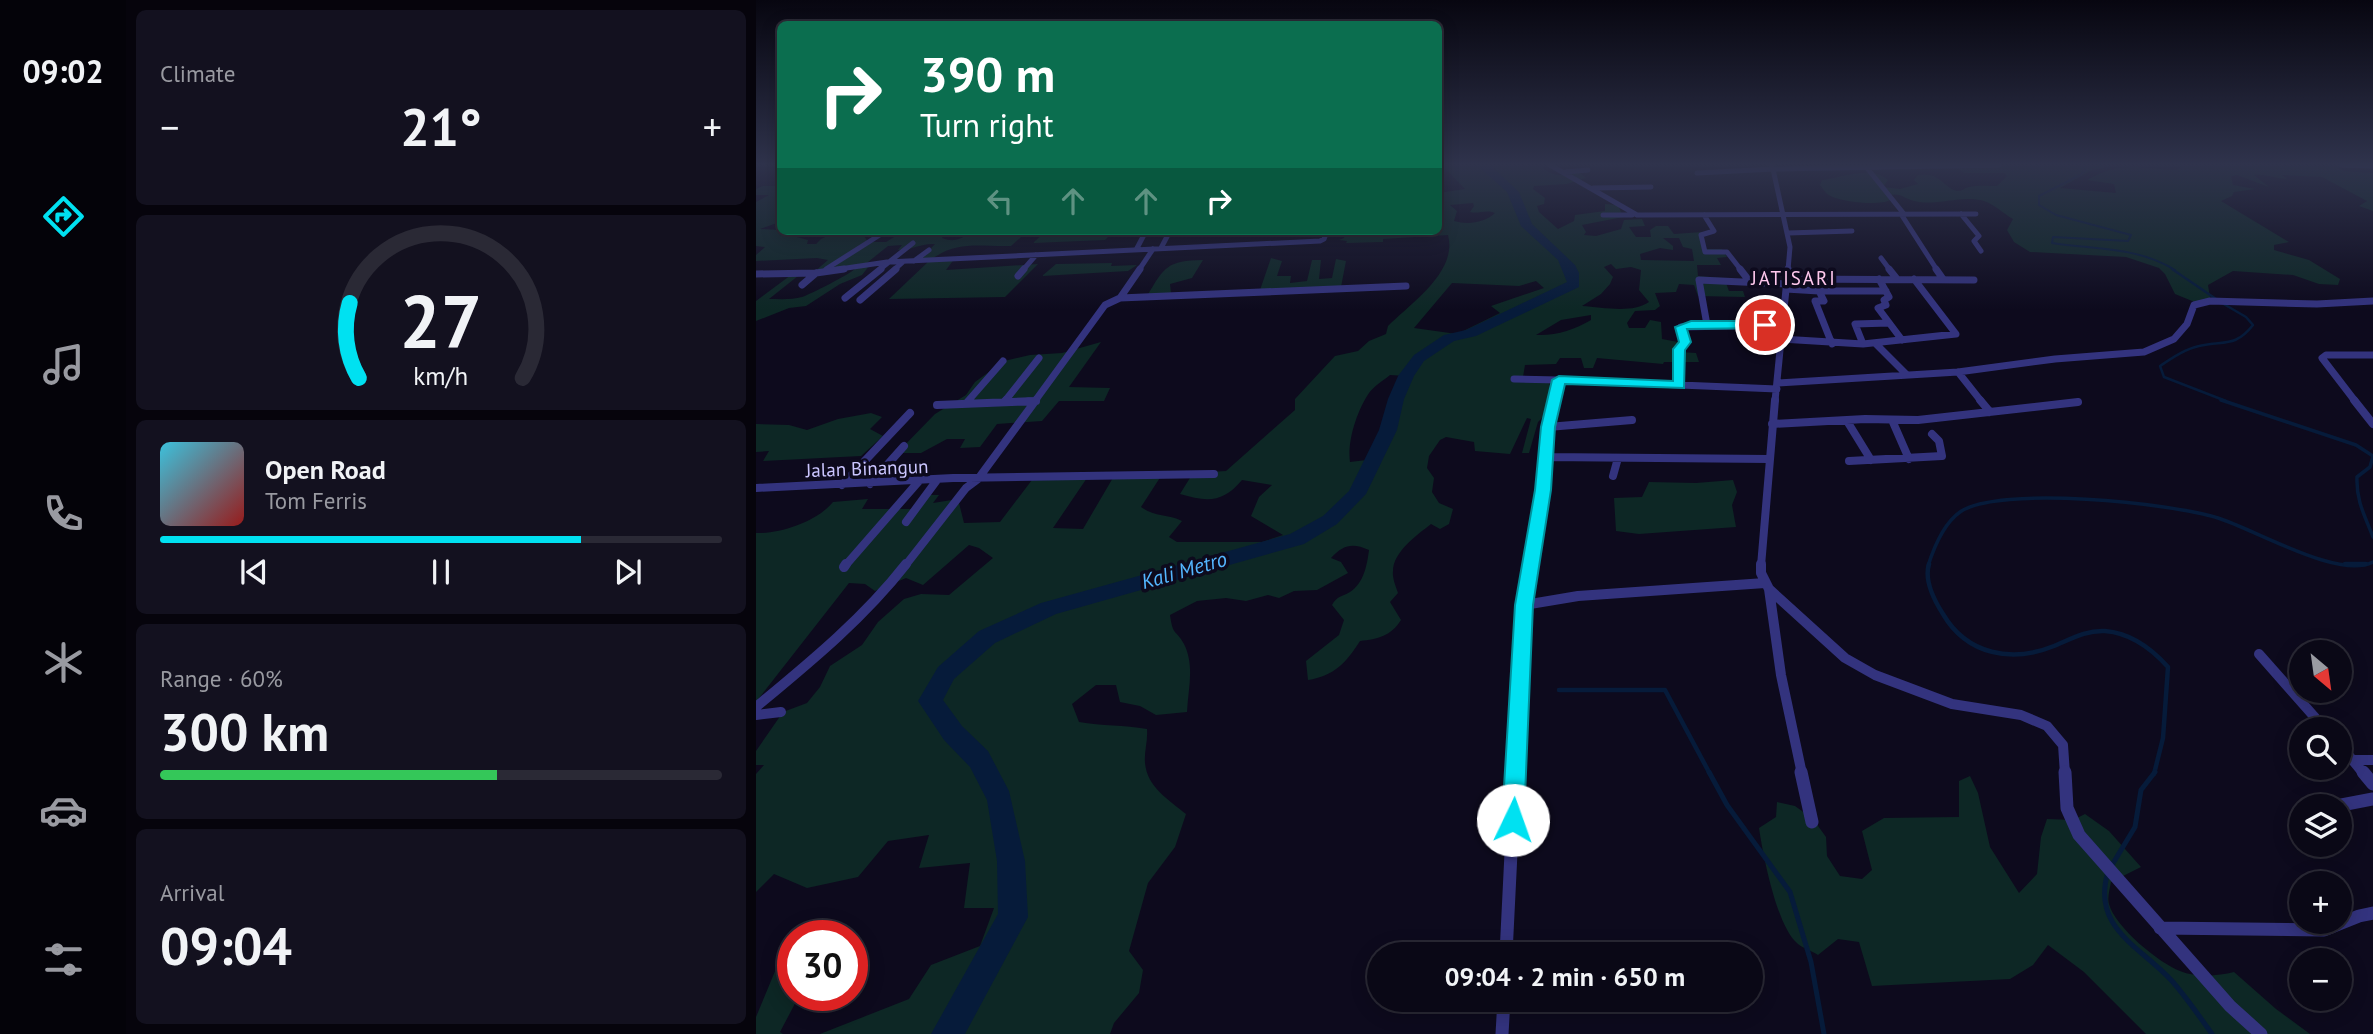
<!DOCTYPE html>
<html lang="en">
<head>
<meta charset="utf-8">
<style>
  body { margin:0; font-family:"PT Sans",sans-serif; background:#13111f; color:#f1f3f6; height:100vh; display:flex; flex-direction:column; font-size:26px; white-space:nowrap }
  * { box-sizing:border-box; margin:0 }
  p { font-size:23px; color:#999aa1 }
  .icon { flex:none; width:38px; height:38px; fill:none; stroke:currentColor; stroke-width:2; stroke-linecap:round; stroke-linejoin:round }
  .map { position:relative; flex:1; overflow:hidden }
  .sheet { display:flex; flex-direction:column; gap:10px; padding:10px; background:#06040c; width:630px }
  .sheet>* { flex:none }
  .guide { position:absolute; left:21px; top:21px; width:665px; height:214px; border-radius:10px; box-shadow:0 4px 18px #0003,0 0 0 2px #2a2935; background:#0b6e4f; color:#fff; overflow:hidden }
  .needle { width:46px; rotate:151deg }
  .fabs { position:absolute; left:1533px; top:640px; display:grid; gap:14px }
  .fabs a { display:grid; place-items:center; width:63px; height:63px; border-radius:50%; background:#0a0816; box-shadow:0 4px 18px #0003,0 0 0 2px #2a2935; font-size:35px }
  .speed { position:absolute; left:21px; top:920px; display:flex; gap:14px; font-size:35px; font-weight:700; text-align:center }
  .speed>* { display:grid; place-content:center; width:91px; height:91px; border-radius:50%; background:#0a0816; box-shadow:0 4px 18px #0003,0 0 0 2px #2a2935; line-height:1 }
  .speed .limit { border:10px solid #d22; background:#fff; color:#111 }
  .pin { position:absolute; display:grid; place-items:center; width:60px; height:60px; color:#fff; margin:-30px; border:4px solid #fff; border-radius:50%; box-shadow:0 2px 7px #0007 }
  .me { position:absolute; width:77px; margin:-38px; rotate:3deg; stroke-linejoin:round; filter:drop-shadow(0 0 5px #0008) }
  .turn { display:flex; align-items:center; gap:24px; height:147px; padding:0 28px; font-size:32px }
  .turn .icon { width:91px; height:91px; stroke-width:2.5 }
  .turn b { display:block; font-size:49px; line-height:60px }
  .lanes { display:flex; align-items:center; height:66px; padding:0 28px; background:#0003; justify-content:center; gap:35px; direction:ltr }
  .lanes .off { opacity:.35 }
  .big { font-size:52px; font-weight:700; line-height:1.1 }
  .sheet .card { flex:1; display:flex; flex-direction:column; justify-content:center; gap:10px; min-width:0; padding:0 24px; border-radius:10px; background:#13111f }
  .sheet .dial { align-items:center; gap:0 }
  .dial svg { height:182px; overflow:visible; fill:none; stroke:#2a2935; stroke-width:7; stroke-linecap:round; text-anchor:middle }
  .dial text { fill:#f1f3f6; stroke:none }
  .song { display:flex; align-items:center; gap:21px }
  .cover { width:84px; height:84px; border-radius:10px; background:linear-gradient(135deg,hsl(190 70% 55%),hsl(0 70% 35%)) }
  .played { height:7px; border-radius:4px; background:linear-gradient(90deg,#00e1f1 75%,#2a2935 75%) }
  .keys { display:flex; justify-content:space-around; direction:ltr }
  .heat { display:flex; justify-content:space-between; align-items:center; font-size:38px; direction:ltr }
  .charge { height:10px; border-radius:5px; background:linear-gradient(90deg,#34c759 60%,#2a2935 0) }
  .trip { position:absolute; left:611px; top:942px; width:396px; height:70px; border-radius:35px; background:#0a0816; box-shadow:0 4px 18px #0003,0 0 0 2px #2a2935; font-weight:700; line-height:70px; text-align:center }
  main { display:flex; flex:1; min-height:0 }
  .tabs { display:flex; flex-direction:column; width:126px; justify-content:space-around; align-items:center; background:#040309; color:#999aa1 }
  .tabs .icon { width:49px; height:49px }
  .tabs .active { color:#00e1f1 }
  .tabs b { font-size:32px; color:#f1f3f6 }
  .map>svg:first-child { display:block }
  .green { fill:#0d2725; fill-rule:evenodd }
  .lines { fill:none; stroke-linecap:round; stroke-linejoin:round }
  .stream-far4 { stroke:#061b3a; stroke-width:2 }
  .stream-far3 { stroke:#061b3a; stroke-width:2.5 }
  .stream-far2 { stroke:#061b3a; stroke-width:3.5 }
  .stream-far1 { stroke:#061b3a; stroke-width:4.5 }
  .stream { stroke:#061b3a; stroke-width:5 }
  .river { fill:#061b3a; fill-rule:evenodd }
  .minor-far4 { stroke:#33337e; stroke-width:5 }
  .minor-far3 { stroke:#33337e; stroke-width:7 }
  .minor-far2 { stroke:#33337e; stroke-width:8 }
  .minor-far1 { stroke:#33337e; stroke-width:10 }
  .minor { stroke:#33337e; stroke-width:13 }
  .route { fill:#00e1f1; stroke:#00929d; stroke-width:2 }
  .labels { text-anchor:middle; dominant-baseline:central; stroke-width:7; stroke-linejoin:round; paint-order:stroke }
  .far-quarter-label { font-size:19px; letter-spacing:2px; fill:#ffc8ed; stroke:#0d0a1d }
  .street-label { font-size:19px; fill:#cbc6ff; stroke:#0d0a1d }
  .water-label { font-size:21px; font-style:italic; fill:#54b6ff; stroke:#0d0a1d }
</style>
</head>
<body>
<main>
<nav class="tabs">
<b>09:02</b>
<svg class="icon active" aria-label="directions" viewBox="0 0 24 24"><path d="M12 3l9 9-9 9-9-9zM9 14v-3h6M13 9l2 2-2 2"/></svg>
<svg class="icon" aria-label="music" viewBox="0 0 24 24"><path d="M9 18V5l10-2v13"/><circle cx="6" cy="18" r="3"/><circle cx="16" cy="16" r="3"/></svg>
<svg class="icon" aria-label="phone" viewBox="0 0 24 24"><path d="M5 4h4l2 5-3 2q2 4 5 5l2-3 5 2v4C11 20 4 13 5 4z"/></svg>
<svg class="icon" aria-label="climate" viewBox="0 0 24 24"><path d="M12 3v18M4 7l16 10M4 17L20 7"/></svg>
<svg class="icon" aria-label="car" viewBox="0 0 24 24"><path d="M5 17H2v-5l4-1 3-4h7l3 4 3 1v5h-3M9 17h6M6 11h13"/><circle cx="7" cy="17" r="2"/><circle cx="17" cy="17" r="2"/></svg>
<svg class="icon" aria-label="filters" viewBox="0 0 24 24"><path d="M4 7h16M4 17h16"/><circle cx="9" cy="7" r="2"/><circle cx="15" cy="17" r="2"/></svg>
</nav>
<section class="sheet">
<div class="card"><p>Climate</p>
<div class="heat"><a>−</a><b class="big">21°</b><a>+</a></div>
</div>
<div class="card dial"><svg viewBox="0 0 100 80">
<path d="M14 69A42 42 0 1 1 86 69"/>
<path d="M14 69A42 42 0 0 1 10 36" stroke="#00e1f1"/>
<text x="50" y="56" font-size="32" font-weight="700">27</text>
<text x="50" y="72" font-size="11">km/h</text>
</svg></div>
<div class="card">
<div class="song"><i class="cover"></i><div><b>Open Road</b><p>Tom Ferris</p></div></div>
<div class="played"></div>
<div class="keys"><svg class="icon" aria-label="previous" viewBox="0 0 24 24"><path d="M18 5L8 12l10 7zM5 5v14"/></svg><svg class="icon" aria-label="pause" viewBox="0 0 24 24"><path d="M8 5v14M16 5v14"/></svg><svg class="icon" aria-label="next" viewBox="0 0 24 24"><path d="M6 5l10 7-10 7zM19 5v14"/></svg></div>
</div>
<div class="card"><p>Range · 60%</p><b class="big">300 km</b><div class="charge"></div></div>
<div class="card"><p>Arrival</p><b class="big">09:04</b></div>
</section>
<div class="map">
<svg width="1617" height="1034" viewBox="0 0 1617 1034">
  <rect width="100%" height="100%" fill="#0d0a1d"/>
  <path class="green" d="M686,165H784C796,178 807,176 823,172L830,178L811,184L778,186L777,189L789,198L788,204L781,206L783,212L802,229L818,221L819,215L849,211V204L862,205L867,217L826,225L830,232L828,235L840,236L865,229L868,220L886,219L889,226L873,227L880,237H895L894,230L900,226H912L918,234L946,232L950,249H966L971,257L961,258L965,265H941L942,276L968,278L973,291H987L989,297L942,296L938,285L923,284L920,292L899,293L904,306L899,310L879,311L871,323L873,328H889L894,320L905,322L906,339L922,342L924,352L940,353L943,362H908L907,364L841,358L837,368H828L825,358H804L800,364L769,365L767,377L794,378L793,390L800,391L798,416L789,415L782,422L773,453H766L775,419L771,418L754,454L719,451L718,442L690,437L684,440L673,456L671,468L678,478L676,492L683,503L697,509L693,524L684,529L675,524C661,535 637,552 637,571C636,578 640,587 642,593L634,602L645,620C635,636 622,639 604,641C590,663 578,676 552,680L550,661L583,635L588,620L576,605C581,596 585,597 594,592C608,583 611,565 613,550C597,543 588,544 575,558L585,562L592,573L561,590L538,591L523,598L512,595L490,601L470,598L441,601L414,615C417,637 420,629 428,644C439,666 432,689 431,712L400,715L384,706L364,702L360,685H340L316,704L323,722C346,726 368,725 391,729C392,741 388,752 389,763C391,787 413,800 430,814L419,847L392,883L373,951L387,970L383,993L358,1023L354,1034H64L153,999L175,965L224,946L238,908H208L214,863L163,868L173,835L132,841L102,877L51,888L18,874L0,892V774L8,765H0V751L27,712L51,703L64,687L74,666L106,645L122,622L148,599L165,594L193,595L237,558L223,548L213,545L167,585L150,578L119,591L109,584L93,583L0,702V533C24,534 62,521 77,502L112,499L106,509H156L168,495H183L177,503L202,499L208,523L244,522L279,476L333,475L297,528L327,529L358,476L407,473L385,507C398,517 412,514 426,521L413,537L421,542H506L527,535L495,516L503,497L516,485L486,480C467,503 451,502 424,494L437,473L470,471L539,410V399L579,356L602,351L613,341L630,334L632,326C654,304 702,272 692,235L627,239V242L590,243L591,241L583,240L588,238L590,231H682L683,193L709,189ZM717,203L718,206L714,212C723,214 730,209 739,213C728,223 712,225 698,221L701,211L694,205ZM907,238H923L927,247L936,249L938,261L885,260L884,254L904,248L917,250V246ZM855,264L860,269L875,267L885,270L883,290L893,302C876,314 846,307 826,306L845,294L854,284L857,277L848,267ZM780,281L788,288L735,306L744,313L701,334L658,328L696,283L763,286ZM835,315V320C818,330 800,336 780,335L805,320ZM634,375L650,376C638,403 632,432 619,459L594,462C591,441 601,411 613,393C618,386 628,380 634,375Z
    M1348,165V168L1336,170L1304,188L1360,193L1358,184L1331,180C1367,160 1383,169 1421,170L1425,167L1421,165L1585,166L1582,168L1588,171L1617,173V211L1603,206L1611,201L1566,177L1526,175L1531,179C1520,179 1510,174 1498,175L1513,187L1481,175L1475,176L1477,185L1499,189L1478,192L1476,196L1465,201L1533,242L1518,245V250L1553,260L1584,279L1582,285L1563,284L1537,275L1477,271L1452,285L1455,303L1446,305L1419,294L1409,274L1403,268L1370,257L1274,252L1258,242L1251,230L1257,219C1248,214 1238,204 1228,201C1204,194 1178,208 1155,200C1146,197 1144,193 1134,195V200C1124,206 1088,202 1077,197C1070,195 1068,190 1064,185L1066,180C1086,178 1115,165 1132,180L1127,187L1144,189L1162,184L1158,180L1162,175C1185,171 1189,190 1202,191C1207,191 1208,188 1213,187C1221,185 1233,186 1241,186L1251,176L1249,173H1208L1203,169L1205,166Z
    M7,186H24V222L4,229L42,231L37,236L52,240L51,244H60L65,239L78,233L75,231H116L108,236L112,242H130L148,231H190L186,238C204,245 208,233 222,231C238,229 256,231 272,231L255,246C225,247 202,240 176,259L199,258L190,270L282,264L249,297L133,299L173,261L164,260L179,244C165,243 156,250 142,250L146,245L132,246L107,266H113L106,275L84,284L50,306L33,308L0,321V301L35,275L42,276L13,299C23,299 36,300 46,297C53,295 94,274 99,269L58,272L72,260L61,258L0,261V255L9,247L0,246V202L13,195H0V189Z
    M290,231H358L349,240L277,243Z
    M515,258L526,261L521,276H535L534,283L551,281L556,260H565L563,279L576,278L580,259L590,261L585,287L504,290Z
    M447,260L436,278L414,284L415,293L391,296C409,266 411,261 447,260Z
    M356,263L355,266L381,265L372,271L286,276L300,264Z
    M345,342L313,387L354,388L348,401H303L286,421L241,424L224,447L204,448L209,439H191L165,453H141L179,414L210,395L219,382L248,361L274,355L306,353Z
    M115,413L126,417L114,429L127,436L105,456L7,461L13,451L0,452V424L33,425L51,430L82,419Z
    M977,480L981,492L976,505L980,527L883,534L860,531L858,498L886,497L893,482L940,483Z
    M1214,776L1222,793L1234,847L1263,893L1281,874L1285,837L1291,819L1317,820L1329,814L1353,831L1385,867L1355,882C1354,888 1351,898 1353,904C1359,927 1403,963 1424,971C1441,978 1462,976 1478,972L1520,1009L1554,1034H1390L1328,972L1292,945L1277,965L1254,979L1116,986L1103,942L1082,939L1062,955C1056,951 1048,949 1042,944C1021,928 1007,855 1003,828L1020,817L1021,802L1039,806L1057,819L1070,837L1071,856L1084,876L1106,879L1116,870L1106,831L1128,818L1203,817V781Z
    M37,949V996H43L24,1032L27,1034H0V1017L27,952Z"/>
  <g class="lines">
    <path class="stream-far4" d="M1327,165L1329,171L1324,175L1283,196V205L1300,215L1375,235L1372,241L1297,237L1296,243C1339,250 1380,246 1419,270"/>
    <path class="stream-far3" d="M1416,269L1460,299
      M1466,303L1490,317L1497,325C1479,348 1468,340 1443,346C1429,349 1416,358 1404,366L1408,377L1470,401"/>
    <path class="stream-far2" d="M1465,400L1600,445L1617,456L1614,467L1601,477C1600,501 1609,516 1617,537
      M1172,566C1178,547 1187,524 1204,512C1242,485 1416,503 1462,518C1498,529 1583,580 1617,562"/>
    <path class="stream-far1" d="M1173,564C1168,580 1178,600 1187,614C1211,655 1256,663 1298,646C1315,639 1330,630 1349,631C1375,633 1395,648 1412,667L1407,738L1398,774
      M1589,564H1610
      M803,690H909L954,774"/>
    <path class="stream" d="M953,772L971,805L1034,892L1055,962L1068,1034
      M1356,865L1379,827L1385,790L1399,772
      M1352,872C1335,928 1384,946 1416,981C1431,998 1443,1016 1456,1034"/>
    <path class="river" d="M721,165H734L763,192L776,224L819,265L823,273V287L720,336L698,341L668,361L658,376L648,399L641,430L610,494L581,524L548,544L300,614L239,643L198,679L187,700L206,726L232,751L253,791L269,861L272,917L209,1034H175L242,914L241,861L231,800L214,767L188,740L162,701L182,667L223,631L285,603L534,534L567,516L593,491L623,430L632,399L642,376L658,355L688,335L710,330L811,282L802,260L765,226L751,192Z"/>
    <path class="minor-far4" d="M794,165L881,215L1220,214
      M1585,165L1617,166
      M1111,168L1148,214
      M809,172L832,170
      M941,173L1017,169L1015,165
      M837,188L895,187
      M1145,214L1181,270
      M1205,214L1223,236L1218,241L1225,251
      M847,215H876
      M948,215L958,231L945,235L949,252H971L985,270
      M1032,233L1096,231
      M405,248L414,231
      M380,250L390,231
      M1125,258L1134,270
      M158,261L173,250
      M70,269L130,231
      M77,270L131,262L564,241L568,239L571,231
      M123,270L157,243
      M138,270L147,262
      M267,270L280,255
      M383,270L397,249
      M1032,270L1034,247L1017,169L1243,165"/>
    <path class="minor-far3" d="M984,269L994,282
      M1133,269L1141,279
      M1180,269L1187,279
      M0,274L60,273L88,269
      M262,276L268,269
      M1031,279L1218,280
      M1123,279L1133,297L1128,300L1130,305L1122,308L1146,340
      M46,285L60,273
      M1030,289L1063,291L1068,301H1059L1076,344
      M1063,291H1130
      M89,298L125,269
      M364,298L384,269
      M104,300L140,269
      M951,325L943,280L1031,284
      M1025,339L1107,344L1200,334L1158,279
      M1119,343L1151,375
      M1107,344L1099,324L1133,323
      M1202,372L1225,401
      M758,379L803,380
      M1022,383L1202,372L1299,359L1388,352L1418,339L1431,324L1438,305L1454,301L1561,304L1617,301
      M924,385L923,349L929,342L925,327L1026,325
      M212,401L247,361
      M249,401L283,358
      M272,401H280
      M279,401L349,305L364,298L650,286
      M798,401L803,380L1021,389
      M1019,401L1032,269
      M1599,401L1566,358L1570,355H1617"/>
    <path class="minor-far2" d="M1224,400L1234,412
      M1598,400L1617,424
      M248,402L250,400
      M211,403L214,400
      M181,405L280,401
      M1136,420L1153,459
      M1091,421L1115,460
      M1016,424L1109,419L1162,420L1322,402
      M792,427L876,420
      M790,457L1013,459
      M1093,461L1186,456L1183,441L1176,434
      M857,476L862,458
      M114,484L148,446
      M86,485L154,413
      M0,488L197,478L458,474
      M150,522L181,480
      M89,566L163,481
      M149,566L210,488L222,479L280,400
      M774,566L787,490L792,427L798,400
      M1005,566L1019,400"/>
    <path class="minor-far1" d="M775,564L768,605L822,596L1009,583
      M1005,564V573L1013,589L1089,658L1119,675L1196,704L1265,715L1291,726L1307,745L1309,774
      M88,567L90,564
      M1013,589L1025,675L1046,774
      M1503,654L1570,730
      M0,707C53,663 107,619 150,564
      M0,715L25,712
      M1584,745L1608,774
      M1597,760H1617
      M759,774L768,605"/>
    <path class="minor" d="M1045,772L1056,822
      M1309,772L1311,808L1323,835L1474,1006L1505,1034
      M1607,772L1617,784
      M1575,807L1617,799
      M1404,928L1568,930L1603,916L1617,913
      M750,954L759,772
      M746,1034L748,999"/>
  </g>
  <linearGradient id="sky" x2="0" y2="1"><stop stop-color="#070610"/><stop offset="0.53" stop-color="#2f334c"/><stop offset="1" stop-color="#2f334c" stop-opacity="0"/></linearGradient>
  <rect width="1617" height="310" fill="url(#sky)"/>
  <path class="route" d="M935,321H1009L1015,325L1009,328L931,329L935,342L929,350L928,388L809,384L799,427L795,490L777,605L768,820L765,827L757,830L749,827L746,820L759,605L779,490L785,427L796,380L803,376L917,381V349L923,342L919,327Z"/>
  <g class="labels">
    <g class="far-quarter-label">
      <text x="1038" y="278">JATISARI</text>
    </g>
    <g class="street-label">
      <text transform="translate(111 468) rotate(-2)">Jalan Binangun</text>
    </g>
    <g class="water-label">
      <text transform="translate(428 570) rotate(-16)">Kali Metro</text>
    </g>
  </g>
</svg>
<div class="fabs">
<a><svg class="needle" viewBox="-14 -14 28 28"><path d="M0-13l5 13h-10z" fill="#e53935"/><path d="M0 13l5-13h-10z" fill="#999aa1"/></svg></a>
<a><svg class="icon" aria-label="search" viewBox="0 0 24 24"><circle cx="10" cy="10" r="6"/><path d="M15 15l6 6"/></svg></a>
<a><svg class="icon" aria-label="layers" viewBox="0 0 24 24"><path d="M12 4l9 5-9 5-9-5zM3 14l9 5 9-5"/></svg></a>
<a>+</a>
<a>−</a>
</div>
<div class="speed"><div class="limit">30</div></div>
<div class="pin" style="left:1009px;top:325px;background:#d93025"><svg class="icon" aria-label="arrive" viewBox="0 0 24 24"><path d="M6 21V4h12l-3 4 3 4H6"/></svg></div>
<svg class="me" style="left:757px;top:820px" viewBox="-20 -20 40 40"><circle r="19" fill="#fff"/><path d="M0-13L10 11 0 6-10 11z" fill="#00e1f1"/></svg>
<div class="trip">09:04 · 2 min · 650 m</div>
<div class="guide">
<div class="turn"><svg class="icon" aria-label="right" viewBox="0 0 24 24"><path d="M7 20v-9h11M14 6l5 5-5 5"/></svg><div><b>390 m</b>Turn right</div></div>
<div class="lanes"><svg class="icon off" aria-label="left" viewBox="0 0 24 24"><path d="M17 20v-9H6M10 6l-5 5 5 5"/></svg><svg class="icon off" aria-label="ahead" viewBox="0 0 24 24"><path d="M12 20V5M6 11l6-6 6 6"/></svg><svg class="icon off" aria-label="ahead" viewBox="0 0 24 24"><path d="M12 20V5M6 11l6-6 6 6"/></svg><svg class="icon" aria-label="right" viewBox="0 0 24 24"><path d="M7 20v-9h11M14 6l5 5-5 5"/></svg></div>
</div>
</div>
</main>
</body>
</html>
